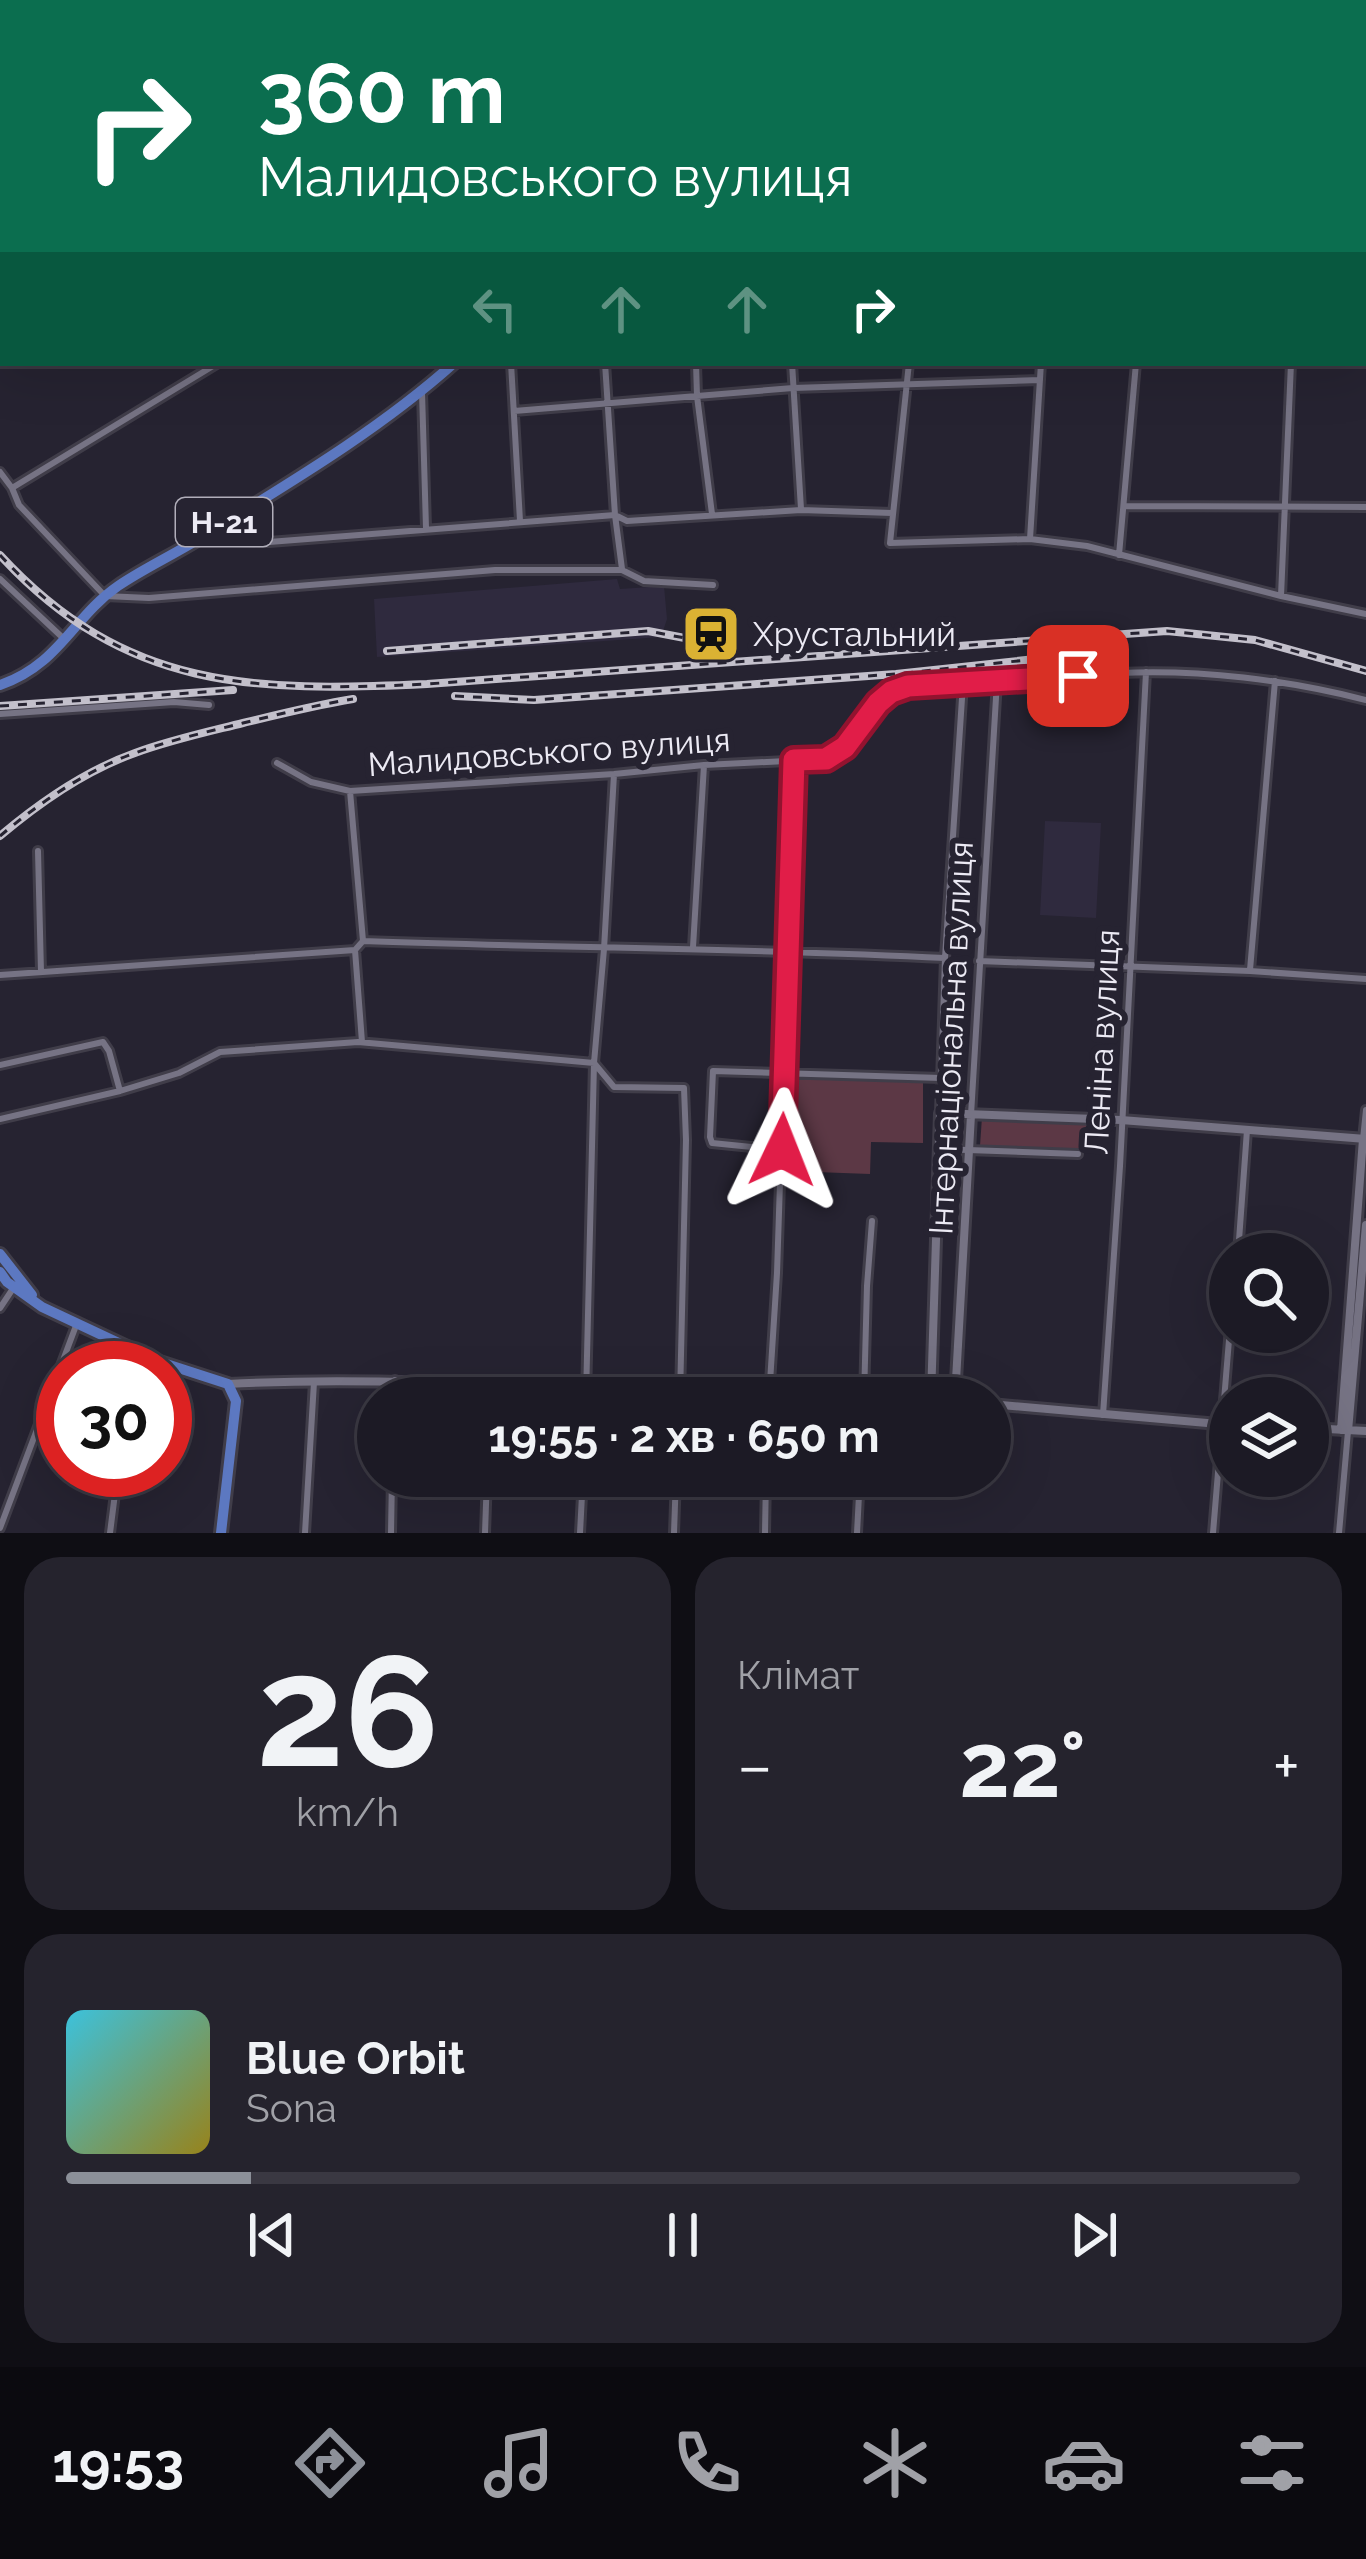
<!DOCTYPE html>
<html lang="uk">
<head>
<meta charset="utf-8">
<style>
  body { margin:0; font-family:Raleway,sans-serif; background:#25232d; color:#f1f3f6; height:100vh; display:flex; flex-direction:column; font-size:45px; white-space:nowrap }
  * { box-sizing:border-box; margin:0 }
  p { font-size:39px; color:#a0a1a7 }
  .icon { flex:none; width:66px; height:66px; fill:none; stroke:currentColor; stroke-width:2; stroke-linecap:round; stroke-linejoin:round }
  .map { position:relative; height:1533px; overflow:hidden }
  .panel { display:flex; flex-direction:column; gap:24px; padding:24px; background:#0f0e14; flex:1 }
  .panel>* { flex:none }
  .top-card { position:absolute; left:0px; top:0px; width:1368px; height:366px; box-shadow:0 12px 48px #0002,0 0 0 3px #3a3842; background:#0b6e4f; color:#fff; overflow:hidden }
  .tools { position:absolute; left:1209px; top:1233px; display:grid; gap:24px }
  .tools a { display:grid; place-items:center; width:120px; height:120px; border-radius:50%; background:#1c1a25; box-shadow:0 12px 48px #0002,0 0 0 3px #3a3842; font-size:60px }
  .speed { position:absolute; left:36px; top:1341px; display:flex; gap:24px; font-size:60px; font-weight:700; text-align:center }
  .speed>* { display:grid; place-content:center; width:156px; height:156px; border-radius:50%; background:#1c1a25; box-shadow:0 12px 48px #0002,0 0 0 3px #3a3842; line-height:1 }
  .speed .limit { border:18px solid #d22; background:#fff; color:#111 }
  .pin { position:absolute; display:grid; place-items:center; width:102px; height:102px; color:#fff; margin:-51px; border-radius:24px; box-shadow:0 6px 18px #0006 }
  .me { position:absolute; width:132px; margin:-66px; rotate:2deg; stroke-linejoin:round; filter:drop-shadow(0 0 9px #0008) }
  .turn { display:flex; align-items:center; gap:42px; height:252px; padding:0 60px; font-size:54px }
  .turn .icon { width:156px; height:156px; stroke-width:2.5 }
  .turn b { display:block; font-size:84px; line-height:102px }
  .lanes { display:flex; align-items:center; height:114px; padding:0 60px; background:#0003; justify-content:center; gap:60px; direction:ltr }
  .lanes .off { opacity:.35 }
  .big { font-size:90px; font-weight:700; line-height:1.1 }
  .panel .tile { flex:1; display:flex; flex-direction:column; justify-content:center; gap:18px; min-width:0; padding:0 42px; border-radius:36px; background:#25232d }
  .panel .dial { align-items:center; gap:0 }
  .dial b { font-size:156px; line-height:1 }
  .song { display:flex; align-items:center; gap:36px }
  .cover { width:144px; height:144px; border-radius:18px; background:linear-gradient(135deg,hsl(190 70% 55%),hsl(50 70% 35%)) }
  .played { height:12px; border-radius:6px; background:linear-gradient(90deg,#8c9099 15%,#3a3842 15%) }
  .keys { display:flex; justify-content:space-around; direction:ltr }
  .heat { display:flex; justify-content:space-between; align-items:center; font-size:66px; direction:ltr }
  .panel .tiles { flex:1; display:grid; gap:24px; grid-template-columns:1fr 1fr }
  .tile:last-child { grid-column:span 2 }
  .trip { position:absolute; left:357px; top:1377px; width:654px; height:120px; border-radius:60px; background:#1c1a25; box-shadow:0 12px 48px #0002,0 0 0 3px #3a3842; font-weight:700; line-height:120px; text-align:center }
  .tabs { display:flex; height:192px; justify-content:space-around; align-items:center; background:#0b0a0f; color:#a0a1a7 }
  .tabs .icon { width:84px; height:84px }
  .tabs .active { color:#8c9099 }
  .tabs b { font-size:54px; color:#f1f3f6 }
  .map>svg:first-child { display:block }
  .built { fill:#2f2a3e }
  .green { fill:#5c3845 }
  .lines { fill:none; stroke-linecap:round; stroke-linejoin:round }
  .minor-casing { stroke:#403d49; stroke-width:12 }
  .tertiary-casing { stroke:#403d49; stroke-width:14 }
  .primary-casing { stroke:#403d49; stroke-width:16 }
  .minor { stroke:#767384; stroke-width:6 }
  .tertiary { stroke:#767384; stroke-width:8 }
  .primary { stroke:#5c78c1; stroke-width:10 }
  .rail-casing { stroke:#c3c0cb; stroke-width:8 }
  .rail { stroke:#262331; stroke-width:3; stroke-dasharray:9; stroke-linecap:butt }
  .route-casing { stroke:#92132f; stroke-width:30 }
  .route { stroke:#e11d48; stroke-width:21 }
  .labels { text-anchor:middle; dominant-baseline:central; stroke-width:12; stroke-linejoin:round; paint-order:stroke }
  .shield { fill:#262331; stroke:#b1aeba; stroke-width:3 }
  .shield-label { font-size:30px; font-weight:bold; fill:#eceaf4 }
  .poi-label { font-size:33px; fill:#eceaf4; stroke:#262331; text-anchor:start }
  .street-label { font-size:33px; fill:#eceaf4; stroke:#262331 }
</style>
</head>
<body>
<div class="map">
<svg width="1366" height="1533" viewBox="0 0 1366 1533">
  <rect width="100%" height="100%" fill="#262331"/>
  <path class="built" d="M617,579L620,589L664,586L667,619L661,637L377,657L374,599Z
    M1045,821L1101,823L1096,918L1040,915Z"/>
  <path class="green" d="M789,1074L923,1081V1143L871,1142L870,1174L788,1171Z
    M982,1117L1086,1123L1085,1151L980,1146Z"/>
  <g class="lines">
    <defs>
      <path id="minor" d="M330,0L332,3
        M1271,0V3
        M1311,0L1326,3
        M5,3L10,0
        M174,3L178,0
        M417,3L422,0
        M687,3V0
        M940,3V0
        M1153,3V0
        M1365,11H1366
        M0,112L3,110
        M1365,189H1366
        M0,269L3,267
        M511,363L520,521
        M605,363L615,515L622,569
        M696,363L697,396L712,514
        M792,363L801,509
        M909,363L890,543L1030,539L1087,546L1281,596L1366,614
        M422,392L426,528
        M514,411L793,388L1040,380
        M0,472L12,488L19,505L105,596L149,598L495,570H622L644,581L713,585
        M12,488L218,363
        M1125,506L1366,507
        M1030,539L1041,363
        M200,540L269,542L615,515L627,521L801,510L892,513
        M1119,555L1136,363
        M0,579L63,638
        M1281,596L1291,363
        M0,714L174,702L209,705
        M277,763L311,782L350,791L614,774L704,765L826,759L845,747L878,703L891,692L907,686L1119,673C1200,669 1288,680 1366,700
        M350,791L363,941L355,950L362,1042
        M38,851L41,972
        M363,941C557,948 751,948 945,958
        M693,947L704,765
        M979,961L1250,971L1366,979
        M1250,970L1275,681
        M0,975L355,950
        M0,1065L103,1042L109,1051L120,1091
        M940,1113L945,958L963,683
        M971,1115L997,681
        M0,1119L120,1091L179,1073L220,1052L358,1042L594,1063L614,1087L684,1088L686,1140L680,1398
        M1363,1139L1366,1110
        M939,1149L1078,1154
        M782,1150L712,1143L710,1137L713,1071L941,1078
        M1238,1254L1247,1130
        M0,1308L14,1287
        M132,1368L134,1351
        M395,1398V1380
        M488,1398L489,1385
        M586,1398L594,1063L604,949L614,774
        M769,1398L777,1273L794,760
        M864,1398L867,1286L872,1221
        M1103,1415L1120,1166L1146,672
        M0,1528L77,1323
        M110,1533L118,1470
        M305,1533L314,1382
        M391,1533L392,1476
        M485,1533L487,1476
        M580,1533L583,1476
        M674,1533L676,1476
        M765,1533L766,1476
        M857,1533L860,1476
        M1213,1533L1230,1328
        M1339,1533L1348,1431"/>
      <path id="tertiary" d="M228,1384C387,1375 545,1389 704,1398
        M931,1398L940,1113L1121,1120L1366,1139
        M955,1398L971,1115
        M990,1404L1230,1425
        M1308,1428L1366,1431
        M1341,1430L1363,1139
        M1348,1431L1366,1225"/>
      <path id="primary" d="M598,3L599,0
        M0,685C59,665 73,617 118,586C143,569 171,556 197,540C284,486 377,432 454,363
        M0,1254L32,1295
        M0,1272L7,1282L42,1307L157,1361L228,1384L236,1401L221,1533"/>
    </defs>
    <use href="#minor" class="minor-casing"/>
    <use href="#tertiary" class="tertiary-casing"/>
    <use href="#primary" class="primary-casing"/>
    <use href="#minor" class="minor"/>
    <use href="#tertiary" class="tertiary"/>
    <use href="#primary" class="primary"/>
    <defs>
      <path id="rail" d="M0,555C125,691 254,692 427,684L1167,631L1255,640L1366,671
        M387,651L648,631L711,643
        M455,696L534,700L896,674L1101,652
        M0,706L233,690
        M0,836C39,803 87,770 135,753C170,740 207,732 243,723C280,714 316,705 353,699"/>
    </defs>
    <use href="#rail" class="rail-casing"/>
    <use href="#rail" class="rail"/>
  </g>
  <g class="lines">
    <defs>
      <path id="route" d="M782,1150L794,760L826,759L845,747L878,703L891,692L908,686L1078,676"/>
    </defs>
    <use href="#route" class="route-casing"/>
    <use href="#route" class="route"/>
  </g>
  <defs>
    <symbol id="station-square" viewBox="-11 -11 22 22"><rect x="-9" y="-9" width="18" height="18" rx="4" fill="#dbb233" stroke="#262331"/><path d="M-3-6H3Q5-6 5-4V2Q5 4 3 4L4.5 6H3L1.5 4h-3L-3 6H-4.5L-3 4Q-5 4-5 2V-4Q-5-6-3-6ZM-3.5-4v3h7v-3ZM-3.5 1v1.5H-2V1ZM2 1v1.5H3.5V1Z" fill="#111"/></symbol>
  </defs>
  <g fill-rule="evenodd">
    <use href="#station-square" x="678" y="601" width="66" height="66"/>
  </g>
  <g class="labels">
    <rect class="shield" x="176" y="498" width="96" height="48" rx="9"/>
    <g class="shield-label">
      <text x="224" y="522">Н-21</text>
    </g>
    <g class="poi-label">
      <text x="753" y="634">Хрустальний</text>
    </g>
    <g class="street-label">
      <text transform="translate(549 752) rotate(-4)">Малидовського вулиця</text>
      <text transform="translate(951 1038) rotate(-87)">Інтернаціональна вулиця</text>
      <text transform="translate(1102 1042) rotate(-87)">Леніна вулиця</text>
    </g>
  </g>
</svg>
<div class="tools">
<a><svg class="icon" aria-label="search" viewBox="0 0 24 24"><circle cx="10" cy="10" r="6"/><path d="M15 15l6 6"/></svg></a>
<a><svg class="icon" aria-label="layers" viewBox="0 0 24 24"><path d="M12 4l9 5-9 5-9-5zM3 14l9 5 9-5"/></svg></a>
</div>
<div class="speed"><div class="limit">30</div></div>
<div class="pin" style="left:1078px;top:676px;background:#d93025"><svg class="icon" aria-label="arrive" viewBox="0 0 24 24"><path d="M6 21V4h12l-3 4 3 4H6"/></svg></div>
<svg class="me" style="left:782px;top:1150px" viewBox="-20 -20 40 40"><path d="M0-17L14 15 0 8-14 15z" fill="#e11d48" stroke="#fff" stroke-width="4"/></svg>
<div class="trip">19:55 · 2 хв · 650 m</div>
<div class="top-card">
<div class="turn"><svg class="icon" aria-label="right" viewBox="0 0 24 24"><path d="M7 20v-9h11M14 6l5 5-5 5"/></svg><div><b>360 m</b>Малидовського вулиця</div></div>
<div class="lanes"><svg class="icon off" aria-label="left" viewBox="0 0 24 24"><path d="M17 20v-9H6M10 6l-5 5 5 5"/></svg><svg class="icon off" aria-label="ahead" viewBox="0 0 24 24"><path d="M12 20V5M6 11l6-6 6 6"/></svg><svg class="icon off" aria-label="ahead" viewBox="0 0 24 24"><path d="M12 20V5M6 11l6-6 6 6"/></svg><svg class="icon" aria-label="right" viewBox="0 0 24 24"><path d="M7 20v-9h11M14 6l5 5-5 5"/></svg></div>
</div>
</div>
<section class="panel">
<div class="tiles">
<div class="tile dial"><b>26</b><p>km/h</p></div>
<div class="tile"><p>Клімат</p>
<div class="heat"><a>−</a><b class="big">22°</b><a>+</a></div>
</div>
<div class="tile">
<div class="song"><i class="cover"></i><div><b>Blue Orbit</b><p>Sona</p></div></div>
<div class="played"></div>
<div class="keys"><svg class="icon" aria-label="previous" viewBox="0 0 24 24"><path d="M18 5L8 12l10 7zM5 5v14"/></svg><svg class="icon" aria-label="pause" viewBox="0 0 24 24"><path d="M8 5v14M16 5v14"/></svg><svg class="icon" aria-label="next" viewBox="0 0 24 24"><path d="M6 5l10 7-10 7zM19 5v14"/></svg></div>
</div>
</div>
</section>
<nav class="tabs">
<b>19:53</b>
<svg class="icon active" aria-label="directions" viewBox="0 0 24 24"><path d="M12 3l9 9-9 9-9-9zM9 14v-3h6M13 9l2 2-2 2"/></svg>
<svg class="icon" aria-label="music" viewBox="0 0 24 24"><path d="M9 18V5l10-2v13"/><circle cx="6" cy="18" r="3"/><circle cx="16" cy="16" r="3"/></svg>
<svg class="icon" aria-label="phone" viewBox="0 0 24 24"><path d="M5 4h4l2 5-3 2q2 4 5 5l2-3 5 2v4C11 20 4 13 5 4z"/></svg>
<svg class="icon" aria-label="climate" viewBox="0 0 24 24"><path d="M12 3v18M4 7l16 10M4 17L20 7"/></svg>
<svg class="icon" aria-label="car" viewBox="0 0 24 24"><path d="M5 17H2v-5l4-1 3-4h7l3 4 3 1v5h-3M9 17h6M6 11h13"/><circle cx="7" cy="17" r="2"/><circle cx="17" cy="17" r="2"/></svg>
<svg class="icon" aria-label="filters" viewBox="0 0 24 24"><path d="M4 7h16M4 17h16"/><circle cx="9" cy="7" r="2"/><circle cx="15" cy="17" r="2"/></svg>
</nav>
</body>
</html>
